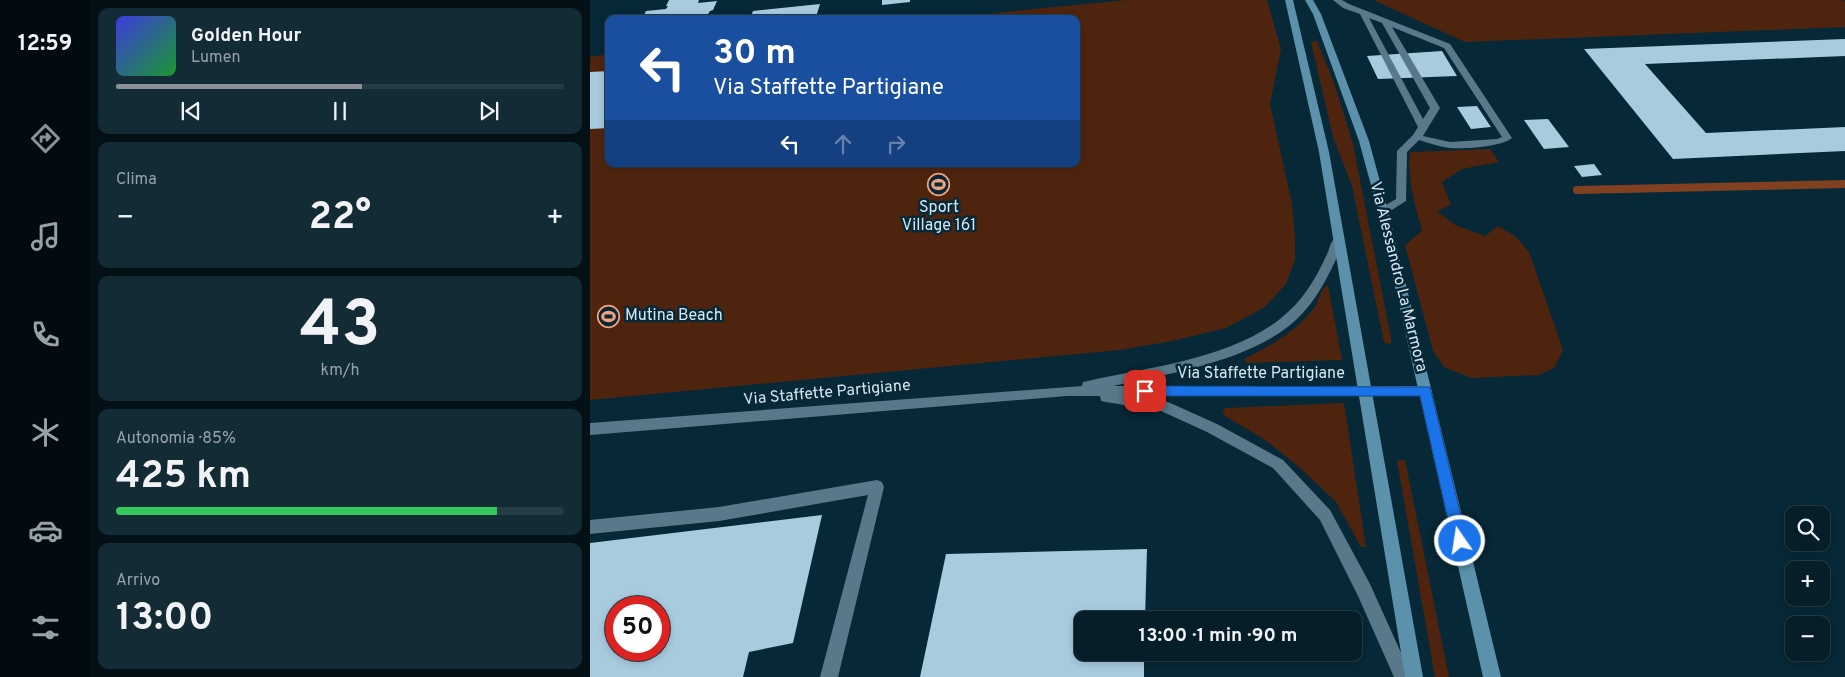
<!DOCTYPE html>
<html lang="it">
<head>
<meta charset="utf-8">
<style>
  body { margin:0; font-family:Overpass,sans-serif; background:#132b34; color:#f1f3f6; height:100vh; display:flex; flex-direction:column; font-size:19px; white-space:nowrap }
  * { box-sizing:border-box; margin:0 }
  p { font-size:16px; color:#97a2a8 }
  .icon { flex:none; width:28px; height:28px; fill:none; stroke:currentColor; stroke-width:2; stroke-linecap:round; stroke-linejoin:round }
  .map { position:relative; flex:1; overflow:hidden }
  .details { display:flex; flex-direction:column; gap:8px; padding:8px; background:#031016; width:500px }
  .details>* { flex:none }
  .guide { position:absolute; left:15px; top:15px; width:475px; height:152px; border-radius:10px; box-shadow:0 2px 8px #0003,0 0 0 1px #263c45; background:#1a4fa0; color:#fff; overflow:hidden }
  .tools { position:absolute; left:1195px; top:506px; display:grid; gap:10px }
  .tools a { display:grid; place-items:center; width:45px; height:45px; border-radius:10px; background:#051e28; box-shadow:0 2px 8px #0003,0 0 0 1px #263c45; font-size:25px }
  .speed { position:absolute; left:15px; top:596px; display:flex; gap:10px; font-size:25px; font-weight:700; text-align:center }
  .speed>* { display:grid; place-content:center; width:65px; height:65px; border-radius:50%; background:#051e28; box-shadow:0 2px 8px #0003,0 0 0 1px #263c45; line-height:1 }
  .speed .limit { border:8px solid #d22; background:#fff; color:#111 }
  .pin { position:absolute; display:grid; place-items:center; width:42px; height:42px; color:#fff; margin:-21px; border-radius:10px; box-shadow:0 2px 8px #0006 }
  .me { position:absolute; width:55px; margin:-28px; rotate:347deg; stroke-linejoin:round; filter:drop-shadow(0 0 4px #0008) }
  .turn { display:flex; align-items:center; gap:18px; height:105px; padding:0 25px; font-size:22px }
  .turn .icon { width:65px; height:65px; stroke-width:2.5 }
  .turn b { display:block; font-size:35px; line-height:42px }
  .lanes { display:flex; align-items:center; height:48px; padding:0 25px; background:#0003; justify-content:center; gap:25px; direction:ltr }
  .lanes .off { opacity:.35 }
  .big { font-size:38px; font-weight:700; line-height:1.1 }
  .details .widget { flex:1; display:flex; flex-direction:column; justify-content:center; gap:8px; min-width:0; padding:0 18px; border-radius:10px; background:#132b34 }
  .details .dial { align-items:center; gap:0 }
  .dial b { font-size:65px; line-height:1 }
  .song { display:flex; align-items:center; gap:15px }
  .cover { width:60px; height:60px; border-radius:8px; background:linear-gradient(135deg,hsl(240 70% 55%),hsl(130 70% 35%)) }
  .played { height:5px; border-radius:2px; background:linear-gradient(90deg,#8c9099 55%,#263c45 55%) }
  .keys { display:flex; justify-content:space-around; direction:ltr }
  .heat { display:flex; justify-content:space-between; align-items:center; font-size:28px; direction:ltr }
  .charge { height:8px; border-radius:4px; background:linear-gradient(90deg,#34c759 85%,#263c45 0) }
  .trip { position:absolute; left:484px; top:611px; width:288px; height:50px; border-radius:10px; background:#051e28; box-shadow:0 2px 8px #0003,0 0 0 1px #263c45; font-weight:700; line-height:50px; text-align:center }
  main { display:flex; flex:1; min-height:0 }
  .dock { display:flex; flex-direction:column; width:90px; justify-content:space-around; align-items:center; background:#020c10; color:#97a2a8 }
  .dock .icon { width:35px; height:35px }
  .dock .on { color:#8c9099 }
  .dock b { font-size:22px; color:#f1f3f6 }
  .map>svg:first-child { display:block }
  .green { fill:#4f240f }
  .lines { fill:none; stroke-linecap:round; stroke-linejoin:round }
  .stream { stroke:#814121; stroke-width:8 }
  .building { fill:#a8cbde; fill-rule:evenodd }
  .lane { fill:#59798a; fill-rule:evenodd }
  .street { fill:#59798a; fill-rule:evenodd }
  .secondary { fill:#5b91ab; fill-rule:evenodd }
  .route { fill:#1a73e8; stroke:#114b97 }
  .labels { text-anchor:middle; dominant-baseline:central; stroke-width:5; stroke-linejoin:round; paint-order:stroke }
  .poi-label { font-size:16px; fill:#d6e7f1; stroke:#072836 }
  .street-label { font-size:16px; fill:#d6e7f1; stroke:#072836 }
</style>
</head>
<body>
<main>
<nav class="dock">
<b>12:59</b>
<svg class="icon on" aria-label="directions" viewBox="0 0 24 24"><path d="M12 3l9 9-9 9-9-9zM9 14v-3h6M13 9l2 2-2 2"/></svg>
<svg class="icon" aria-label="music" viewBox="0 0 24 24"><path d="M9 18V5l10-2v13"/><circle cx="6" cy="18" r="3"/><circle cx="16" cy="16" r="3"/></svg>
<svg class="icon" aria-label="phone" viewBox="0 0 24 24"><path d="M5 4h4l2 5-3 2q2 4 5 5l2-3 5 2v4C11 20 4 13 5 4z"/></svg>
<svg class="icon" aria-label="climate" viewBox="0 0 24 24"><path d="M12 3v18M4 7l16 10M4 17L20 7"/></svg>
<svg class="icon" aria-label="car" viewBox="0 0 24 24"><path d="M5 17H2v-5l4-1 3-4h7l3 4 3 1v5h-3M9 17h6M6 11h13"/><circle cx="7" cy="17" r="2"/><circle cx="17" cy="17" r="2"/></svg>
<svg class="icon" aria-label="filters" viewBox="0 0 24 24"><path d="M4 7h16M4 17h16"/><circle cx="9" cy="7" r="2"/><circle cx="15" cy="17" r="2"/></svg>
</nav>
<section class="details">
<div class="widget">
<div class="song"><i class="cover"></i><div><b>Golden Hour</b><p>Lumen</p></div></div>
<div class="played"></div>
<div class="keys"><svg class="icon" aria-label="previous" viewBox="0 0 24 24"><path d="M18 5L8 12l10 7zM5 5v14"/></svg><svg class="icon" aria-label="pause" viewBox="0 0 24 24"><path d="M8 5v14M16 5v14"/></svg><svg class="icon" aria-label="next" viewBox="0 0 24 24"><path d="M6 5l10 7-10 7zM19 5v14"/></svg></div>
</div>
<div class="widget"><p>Clima</p>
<div class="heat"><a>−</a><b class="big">22°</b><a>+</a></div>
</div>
<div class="widget dial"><b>43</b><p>km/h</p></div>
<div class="widget"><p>Autonomia · 85%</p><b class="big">425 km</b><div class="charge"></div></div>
<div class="widget"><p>Arrivo</p><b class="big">13:00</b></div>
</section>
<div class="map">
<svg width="1255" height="677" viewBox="0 0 1255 677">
  <rect width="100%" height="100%" fill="#072836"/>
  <path class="green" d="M537,0H677L691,49L680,104L702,204L705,239V260L696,284L675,307L636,328L582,341L530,350L0,400V57L19,54V164H486V19H343Z
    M783,0H1252L1255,2V27L875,42Z
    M727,41L744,83L763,144L801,338V343L797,344L794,342L762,186L743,137L721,42Z
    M900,149L909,162L872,169L852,182L861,205L847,211L865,225L895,236L908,226L925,236L939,252L973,350L964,368L949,375L881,378L854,367L843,351L815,245L832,231C825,205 817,179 820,152Z
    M738,285L752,360L657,363L654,359C679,347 707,331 724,308C729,301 730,289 738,285Z
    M754,403L776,547H771L746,502L709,467L674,439L635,416L632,410L636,408Z
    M815,460L859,677H845L807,461Z"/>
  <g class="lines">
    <path class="stream" d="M987,190L1255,184"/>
  </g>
  <path class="building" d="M79,0H109L108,3L127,1L123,10L120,11L118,14L84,19H52L56,11L76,9L78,6H76Z
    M292,0H320V2L292,5Z
    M230,4L226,17L160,19L163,11Z
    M1255,39V56L1055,64L1116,133L1255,127V151L1083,159L994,49Z
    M852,51L867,76L788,79L777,56Z
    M19,71V128L0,129V72Z
    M887,106L901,127L881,129L867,107Z
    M958,119L979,147L954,149L934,120Z
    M1004,164L1012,175L992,177L984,166Z
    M232,515L203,643L159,652L153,677H0V543ZM26,608H69V650H26Z
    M557,549L555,620H492V652H554V677H330L356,554Z"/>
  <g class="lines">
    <path class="lane" d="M743,0H752L759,4L860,44L922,138C912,147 874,149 860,148C850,147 839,143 829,140L817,152L816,201L797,213H789L788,211L789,209L806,199L807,151L823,135L828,127L770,14L753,8ZM779,18L792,23L840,108L833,119ZM802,27L854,48L912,137L907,139L860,142L833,136L850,108Z
      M287,480L292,482L294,487L248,677H230L278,495L129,521L0,534V520L129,507Z"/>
    <path class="street" d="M748,237L754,241C742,269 729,298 707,319C662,361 581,373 523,386H835L840,387L842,391L840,395L835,396H546L578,402L627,424L693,460L740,510L780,584L822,677H804L768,596L730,520L683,468L617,432L571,411L516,402L511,401L510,396H477L0,435V423L492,386L493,382L498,381C561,367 649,358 698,312C716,296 728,274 738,252C740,246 741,239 748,237Z"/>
    <path class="secondary" d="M695,0H703L739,152L833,677H815L729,152Z
      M715,0H723L731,14L779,141L798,211L911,677H893L788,211L769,141L723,14Z"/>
  </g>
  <path class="route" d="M555,386L840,387L877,541L875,546L870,547L865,546L863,541L830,396H555L551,395L549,391L551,388Z"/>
  <defs>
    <symbol id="stadium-ring" viewBox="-11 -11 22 22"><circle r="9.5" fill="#072836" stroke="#f1a17c" stroke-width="1.5"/><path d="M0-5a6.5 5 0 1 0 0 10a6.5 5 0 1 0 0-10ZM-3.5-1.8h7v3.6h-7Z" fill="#f1a17c"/></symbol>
  </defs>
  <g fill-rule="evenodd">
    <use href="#stadium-ring" x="336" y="172" width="25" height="25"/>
    <use href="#stadium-ring" x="6" y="304" width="25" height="25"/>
  </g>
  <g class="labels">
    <g class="poi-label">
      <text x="349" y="208">Sport<tspan x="349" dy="18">Village 161</tspan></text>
      <text x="35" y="316" text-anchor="start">Mutina Beach</text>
    </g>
    <g class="street-label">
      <text transform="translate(808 277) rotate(76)">Via Alessandro La Marmora</text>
      <text x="671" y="374">Via Staffette Partigiane</text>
      <text transform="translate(237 393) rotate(-5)">Via Staffette Partigiane</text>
    </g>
  </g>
</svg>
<div class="tools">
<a><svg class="icon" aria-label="search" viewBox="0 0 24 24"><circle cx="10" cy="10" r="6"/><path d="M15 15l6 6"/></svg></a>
<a>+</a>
<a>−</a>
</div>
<div class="speed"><div class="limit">50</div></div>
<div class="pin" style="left:555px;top:391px;background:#d93025"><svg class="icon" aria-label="arrive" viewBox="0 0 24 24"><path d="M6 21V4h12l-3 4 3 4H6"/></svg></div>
<svg class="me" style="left:870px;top:541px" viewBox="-20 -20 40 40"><circle r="17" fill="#1a73e8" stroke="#fff" stroke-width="3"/><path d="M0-11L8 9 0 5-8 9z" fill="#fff"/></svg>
<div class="trip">13:00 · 1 min · 90 m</div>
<div class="guide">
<div class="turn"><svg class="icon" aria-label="left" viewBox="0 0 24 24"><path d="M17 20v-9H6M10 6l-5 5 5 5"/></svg><div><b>30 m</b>Via Staffette Partigiane</div></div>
<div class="lanes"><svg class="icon" aria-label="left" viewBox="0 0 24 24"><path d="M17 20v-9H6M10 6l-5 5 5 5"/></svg><svg class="icon off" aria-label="ahead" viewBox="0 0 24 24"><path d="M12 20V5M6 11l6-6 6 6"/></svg><svg class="icon off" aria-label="right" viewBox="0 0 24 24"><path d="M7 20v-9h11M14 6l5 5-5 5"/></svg></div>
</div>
</div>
</main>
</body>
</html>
